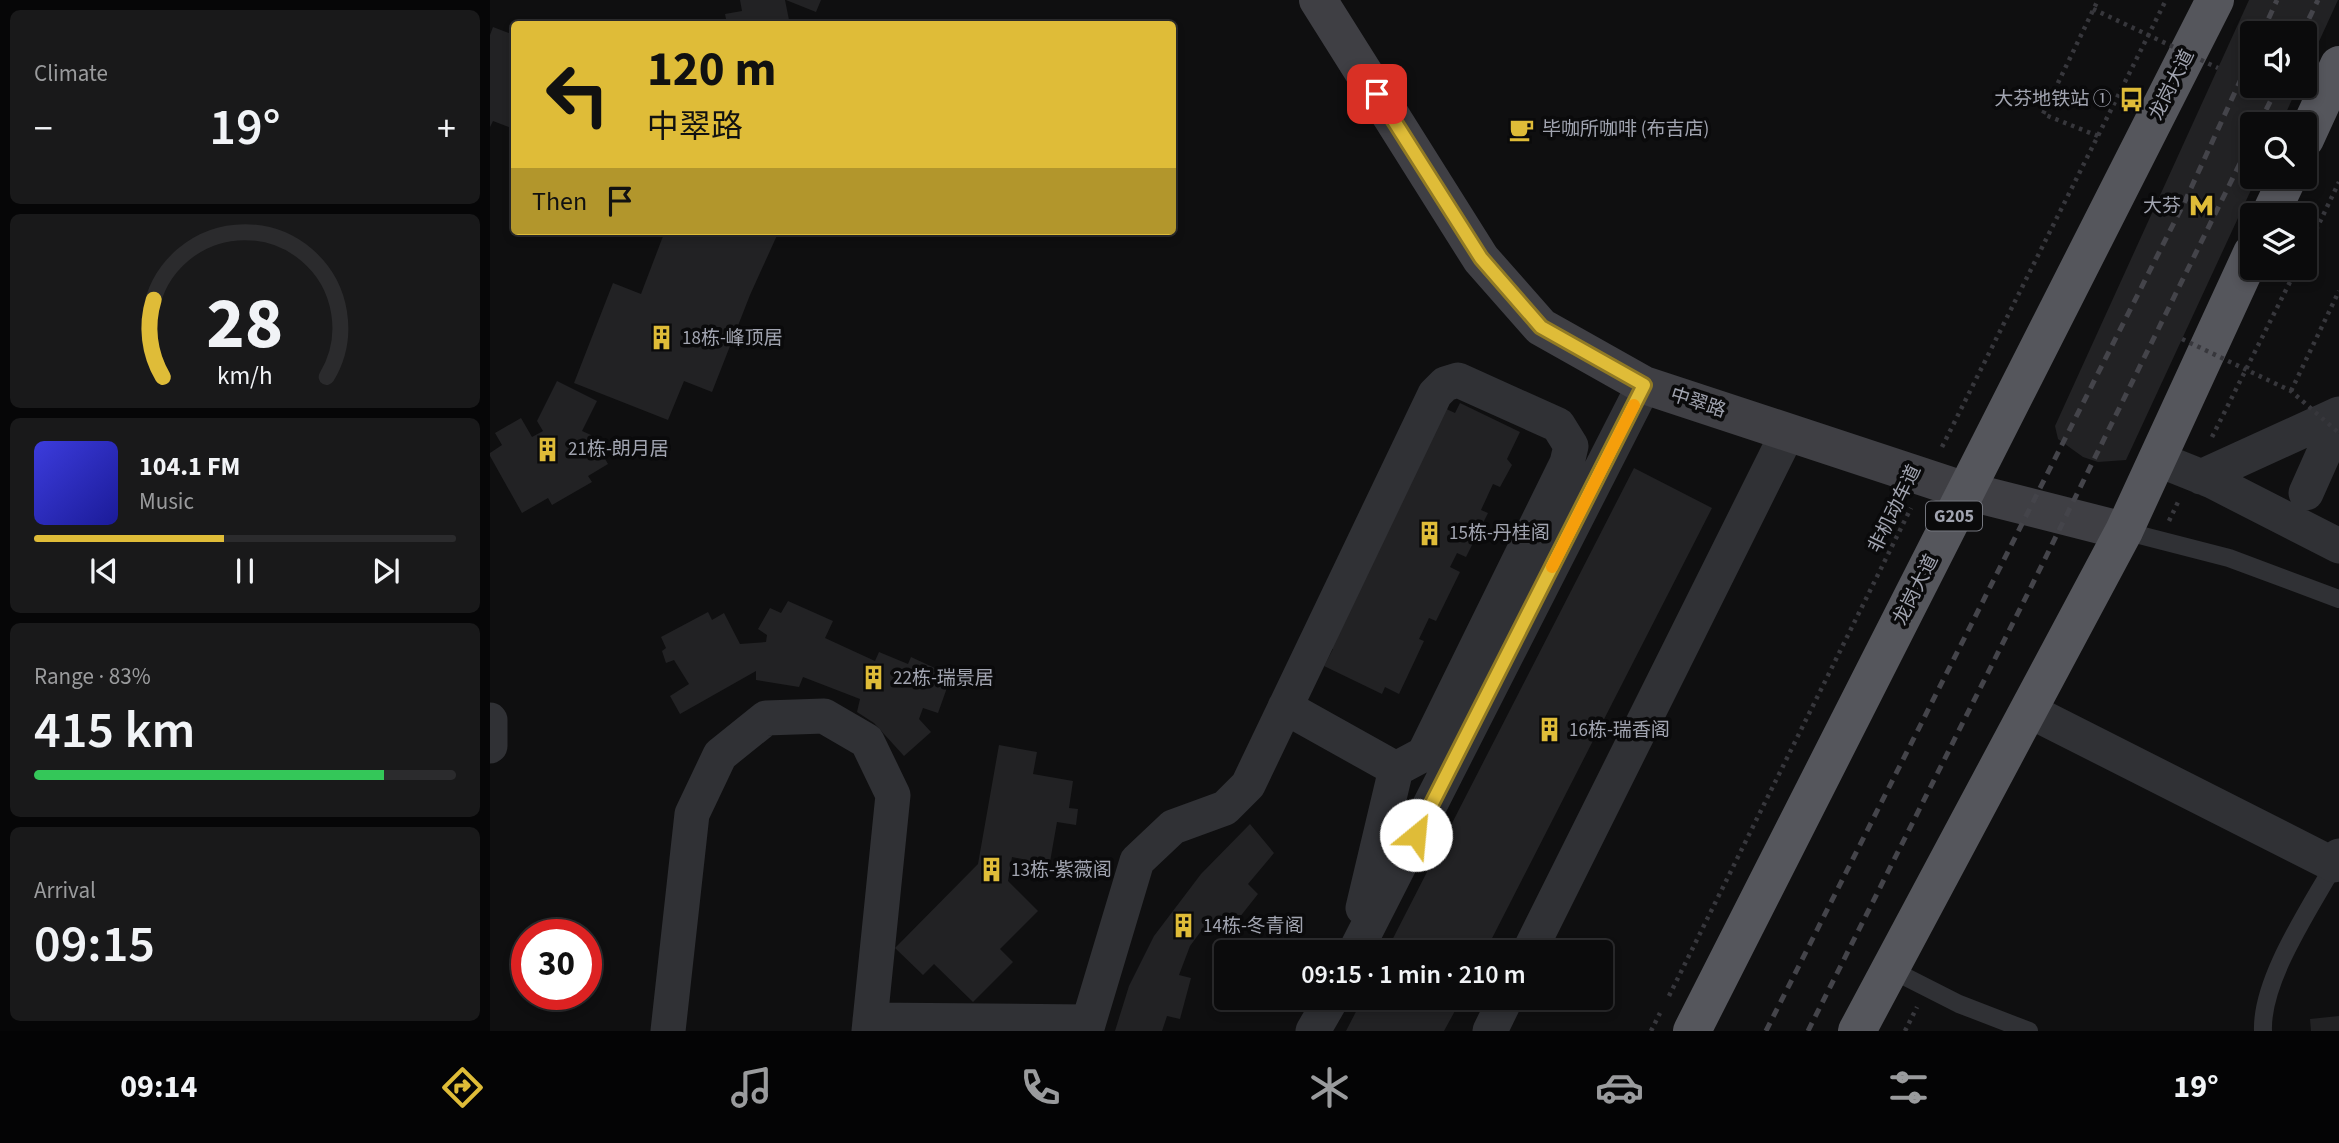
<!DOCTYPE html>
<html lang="en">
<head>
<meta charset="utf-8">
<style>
  body { margin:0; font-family:"Source Sans 3","Noto Sans SC",sans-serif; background:#19191a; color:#f1f3f6; height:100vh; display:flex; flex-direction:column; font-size:26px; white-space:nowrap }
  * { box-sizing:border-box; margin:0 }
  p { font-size:23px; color:#9a9b9d }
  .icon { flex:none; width:38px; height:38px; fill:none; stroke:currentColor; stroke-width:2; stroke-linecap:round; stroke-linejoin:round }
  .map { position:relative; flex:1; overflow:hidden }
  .details { display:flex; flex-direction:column; gap:10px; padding:10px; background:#060607; width:490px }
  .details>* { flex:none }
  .banner { position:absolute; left:21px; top:21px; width:665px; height:214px; border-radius:7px; box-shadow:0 4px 10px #0003,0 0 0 2px #2b2b2d; background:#dfbc38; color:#111; overflow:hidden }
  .buttons { position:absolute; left:1750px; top:21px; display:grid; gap:14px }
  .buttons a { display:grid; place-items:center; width:77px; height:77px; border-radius:7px; background:#0b0b0c; box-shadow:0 4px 10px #0003,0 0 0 2px #2b2b2d; font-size:35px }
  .speed { position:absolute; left:21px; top:919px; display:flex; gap:14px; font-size:35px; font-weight:700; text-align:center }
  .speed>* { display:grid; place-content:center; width:91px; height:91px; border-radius:50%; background:#0b0b0c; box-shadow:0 4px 10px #0003,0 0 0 2px #2b2b2d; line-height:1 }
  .speed .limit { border:10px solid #d22; background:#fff; color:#111 }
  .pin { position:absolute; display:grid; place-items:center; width:60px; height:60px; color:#fff; margin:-30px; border-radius:14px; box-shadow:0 4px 10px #0006 }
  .me { position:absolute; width:77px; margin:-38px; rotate:28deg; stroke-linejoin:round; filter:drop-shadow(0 0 5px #0008) }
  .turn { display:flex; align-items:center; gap:24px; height:147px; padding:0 21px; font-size:32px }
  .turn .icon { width:91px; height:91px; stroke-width:2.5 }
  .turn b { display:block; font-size:49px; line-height:60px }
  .then { display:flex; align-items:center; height:66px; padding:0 21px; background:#0003; gap:14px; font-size:26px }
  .big { font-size:52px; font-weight:600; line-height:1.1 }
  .details .tile { flex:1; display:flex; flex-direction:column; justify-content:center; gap:10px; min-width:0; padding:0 24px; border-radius:10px; background:#19191a }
  .details .dial { align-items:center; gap:0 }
  .dial svg { height:182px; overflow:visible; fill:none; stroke:#2b2b2d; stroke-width:7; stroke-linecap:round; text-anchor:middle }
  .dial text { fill:#f1f3f6; stroke:none }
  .song { display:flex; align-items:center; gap:21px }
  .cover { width:84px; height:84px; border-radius:10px; background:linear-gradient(135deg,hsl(240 70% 55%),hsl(240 70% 35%)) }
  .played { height:7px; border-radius:4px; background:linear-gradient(90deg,#dfbc38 45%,#2b2b2d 45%) }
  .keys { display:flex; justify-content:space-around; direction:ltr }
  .heat { display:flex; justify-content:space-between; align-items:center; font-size:38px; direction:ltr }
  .charge { height:10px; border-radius:5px; background:linear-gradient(90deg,#34c759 83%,#2b2b2d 0) }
  .trip { position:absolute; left:724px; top:940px; width:399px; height:70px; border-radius:7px; background:#0b0b0c; box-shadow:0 4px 10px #0003,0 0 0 2px #2b2b2d; font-weight:600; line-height:70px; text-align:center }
  .menu { display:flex; height:112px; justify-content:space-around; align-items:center; background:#040405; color:#9a9b9d }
  .menu .icon { width:49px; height:49px }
  .menu .active { color:#dfbc38 }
  .menu b { font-size:32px; color:#f1f3f6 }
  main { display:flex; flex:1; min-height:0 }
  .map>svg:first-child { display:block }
  .building { fill:#222224 }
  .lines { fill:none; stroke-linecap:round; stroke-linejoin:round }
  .path { stroke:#37373c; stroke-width:4.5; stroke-dasharray:3.5 5; stroke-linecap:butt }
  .service { stroke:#303135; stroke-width:18 }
  .minor { stroke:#303135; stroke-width:35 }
  .secondary { stroke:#3f3f44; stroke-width:38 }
  .trunk { stroke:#55565c; stroke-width:38 }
  .rail { stroke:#44444a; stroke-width:5; stroke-dasharray:9 7; stroke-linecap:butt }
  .path-bridge { stroke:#37373c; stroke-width:4.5; stroke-dasharray:3.5 5; stroke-linecap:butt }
  .route-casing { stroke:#917a24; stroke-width:18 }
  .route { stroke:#dfbc38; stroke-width:12 }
  .slow { stroke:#f59e0b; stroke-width:12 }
  .labels { text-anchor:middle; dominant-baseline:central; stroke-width:7; stroke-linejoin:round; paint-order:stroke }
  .shield { fill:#0a0a0b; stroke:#74767e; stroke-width:2 }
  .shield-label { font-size:18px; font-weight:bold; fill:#a1a4b0 }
  .street-label { font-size:19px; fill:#a1a4b0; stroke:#0a0a0b }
  .poi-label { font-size:19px; fill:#a1a4b0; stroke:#0a0a0b; text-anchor:start }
</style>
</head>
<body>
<main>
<section class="details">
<div class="tile"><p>Climate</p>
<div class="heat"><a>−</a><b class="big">19°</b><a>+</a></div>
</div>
<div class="tile dial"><svg viewBox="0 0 100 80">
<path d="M14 69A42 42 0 1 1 86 69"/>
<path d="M14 69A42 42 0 0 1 10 35" stroke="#dfbc38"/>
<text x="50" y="56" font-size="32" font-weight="700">28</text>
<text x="50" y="72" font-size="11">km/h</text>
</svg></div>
<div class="tile">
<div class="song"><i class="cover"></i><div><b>104.1 FM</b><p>Music</p></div></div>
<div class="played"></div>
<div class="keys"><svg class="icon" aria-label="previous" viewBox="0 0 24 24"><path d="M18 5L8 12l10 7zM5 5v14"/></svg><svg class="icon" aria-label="pause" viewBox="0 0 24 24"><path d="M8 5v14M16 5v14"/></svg><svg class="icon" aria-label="next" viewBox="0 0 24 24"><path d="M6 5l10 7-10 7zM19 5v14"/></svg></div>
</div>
<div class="tile"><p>Range · 83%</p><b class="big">415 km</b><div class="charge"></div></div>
<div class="tile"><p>Arrival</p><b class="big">09:15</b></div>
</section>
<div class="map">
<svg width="1849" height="1031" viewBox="0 0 1849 1031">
  <rect width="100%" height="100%" fill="#0f0f10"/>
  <path class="building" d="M250,0H295L299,20L309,24H237L235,14L252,11Z
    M296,0H331L326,12Z
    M1759,0H1848L1815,72V33H1762V86H1808L1791,124H1762V177H1767L1636,460L1608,462L1593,457L1568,439L1565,426Z
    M3,27L24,35V129L3,121L0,127V35Z
    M175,231H289L260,295L222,392L194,381L178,420L84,383L123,283L151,294Z
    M67,381L107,401L92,431L101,435L118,464L98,476L102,482L62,505L58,498L32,513L0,456V453L12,445L5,433L31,418L42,437L53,431L47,421Z
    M970,403L1030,432L1017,459L1022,465L1010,487L1003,484L991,510L998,513L976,557L967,553L960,567L970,572L946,621L939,618L929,639L934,641L909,694L895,687L892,694L834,666L843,649L835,645L950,406L965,413Z
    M1144,468L1222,508L995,952H896Z
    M298,601L343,621L335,638L385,661L389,652L418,664L421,657L449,670L448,681L458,685L448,713L433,708L429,719L441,732L414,756L384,723L367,712L370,699L313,677L309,687L266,680V671L190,714L180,696L199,684L184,660L176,663L172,651L176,648L171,637L218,612L222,620L234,613L250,644L276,642L277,635L268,629L280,608L291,613Z
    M509,745L547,752L543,774L583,781L579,808L588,809L586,825L567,822L557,879L534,875L537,860L522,857L518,881L548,911L510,949L523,962L483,1002L444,964L433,975L405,948L488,864Z
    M760,824L784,853L758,884L768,894L749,918L740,913L727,929L717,923L700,946L689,975L701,978L690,1019L677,1016L672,1031H625L639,986L664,936L711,874Z
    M873,998H972L954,1031H856Z
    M1849,1016V1031H1821L1820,1019Z"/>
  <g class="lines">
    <path class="path" d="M1608,136L1553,114L1608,0
      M1815,253L1849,182
      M1801,391L1849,291
      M1722,437L1807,268
      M1452,447L1676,0
      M1679,521L1689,500
      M1179,996L1421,508
      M1161,1031L1170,1013
      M1415,1031L1427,1007"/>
    <path class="service" d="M1634,531L1739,558L1849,599
      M1400,969L1469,1004L1539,1031
      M1773,1031C1771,980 1819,910 1844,865"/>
    <path class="minor" d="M1667,459L1722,481L1849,546
      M1711,477L1849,414
      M1816,493L1849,419
      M795,707L906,769L873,908
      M1538,710L1844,865L1849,856
      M0,720V746
      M865,952L1154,385
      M1039,952L1298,432
      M380,1020L597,1022
      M178,1031L202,814L230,755L276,718L334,716L377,741L403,795L379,1031
      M596,1031L647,861L683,827L735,808L758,785L945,394L955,384L968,380L1068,425L1081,446L1077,463L934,754L906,769
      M823,1031L842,998
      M1000,1031L1016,998"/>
    <path class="secondary" d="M828,0L991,259L1051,327L1154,385L1476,491L1634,531"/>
    <path class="trunk" d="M1815,139L1849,65
      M1780,215L1798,177
      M1202,1031L1725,0
      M1367,1031L1634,531L1762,253"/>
    <path class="rail" d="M1772,33L1787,0
      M1812,33L1828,0
      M1769,124L1788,86
      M1276,1031L1696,199L1762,55
      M1318,1031L1545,579L1762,139"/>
    <path class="path-bridge" d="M1603,9L1728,68
      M1692,339L1801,391L1849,433"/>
  </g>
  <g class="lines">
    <defs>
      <path id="route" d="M887,94L991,258L1051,327L1154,385L926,835"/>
    </defs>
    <use href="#route" class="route-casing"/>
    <use href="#route" class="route"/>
    <path class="slow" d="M1062,567L1144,405"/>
  </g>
  <defs>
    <symbol id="bus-bare" viewBox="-9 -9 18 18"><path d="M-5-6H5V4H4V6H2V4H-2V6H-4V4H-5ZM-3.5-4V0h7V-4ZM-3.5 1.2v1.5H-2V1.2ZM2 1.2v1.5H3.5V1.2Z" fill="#dfbc38" stroke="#0a0a0b" stroke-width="2.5" paint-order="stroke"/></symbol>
    <symbol id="cafe-bare" viewBox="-9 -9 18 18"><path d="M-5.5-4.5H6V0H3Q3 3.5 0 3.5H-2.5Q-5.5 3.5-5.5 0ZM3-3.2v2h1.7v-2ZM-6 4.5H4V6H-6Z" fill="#dfbc38" stroke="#0a0a0b" stroke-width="2.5" paint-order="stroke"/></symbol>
    <symbol id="metro-bare" viewBox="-9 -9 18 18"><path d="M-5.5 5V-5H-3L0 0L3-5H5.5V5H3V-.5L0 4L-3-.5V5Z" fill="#dfbc38" stroke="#0a0a0b" stroke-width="2.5" paint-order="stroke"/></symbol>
    <symbol id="building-bare" viewBox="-9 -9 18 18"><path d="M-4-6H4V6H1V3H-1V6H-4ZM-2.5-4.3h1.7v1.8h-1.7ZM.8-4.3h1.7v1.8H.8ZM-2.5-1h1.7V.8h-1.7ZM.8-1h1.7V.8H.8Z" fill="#dfbc38" stroke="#0a0a0b" stroke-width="2.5" paint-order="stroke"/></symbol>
  </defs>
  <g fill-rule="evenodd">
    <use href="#bus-bare" x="1624" y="82" width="35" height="35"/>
    <use href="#cafe-bare" x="1014" y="112" width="35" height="35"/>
    <use href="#metro-bare" x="1694" y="188" width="35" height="35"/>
    <use href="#building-bare" x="154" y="320" width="35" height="35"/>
    <use href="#building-bare" x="40" y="432" width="35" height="35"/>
    <use href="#building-bare" x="922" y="516" width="35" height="35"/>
    <use href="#building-bare" x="366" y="660" width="35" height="35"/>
    <use href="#building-bare" x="1042" y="712" width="35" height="35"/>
    <use href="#building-bare" x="484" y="852" width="35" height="35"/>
    <use href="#building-bare" x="676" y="908" width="35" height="35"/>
  </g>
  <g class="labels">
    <rect class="shield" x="1436" y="501.5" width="56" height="29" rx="5"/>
    <g class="shield-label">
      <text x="1464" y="516">G205</text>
    </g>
    <g class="street-label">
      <text transform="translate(1682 85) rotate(-63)">龙岗大道</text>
      <text transform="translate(1208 403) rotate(18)">中翠路</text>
      <text transform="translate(1405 509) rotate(-64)">非机动车道</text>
      <text transform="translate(1426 590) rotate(-63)">龙岗大道</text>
    </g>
    <g class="poi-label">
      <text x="1622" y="99" text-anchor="end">大芬地铁站 ①</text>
      <text x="1052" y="129">毕咖所咖啡 (布吉店)</text>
      <text x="1691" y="206" text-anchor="end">大芬</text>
      <text x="192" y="338">18栋-峰顶居</text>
      <text x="78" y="449">21栋-朗月居</text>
      <text x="959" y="533">15栋-丹桂阁</text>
      <text x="403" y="678">22栋-瑞景居</text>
      <text x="1079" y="730">16栋-瑞香阁</text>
      <text x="521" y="870">13栋-紫薇阁</text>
      <text x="713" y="926">14栋-冬青阁</text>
    </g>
  </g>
</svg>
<div class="buttons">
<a><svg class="icon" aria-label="sound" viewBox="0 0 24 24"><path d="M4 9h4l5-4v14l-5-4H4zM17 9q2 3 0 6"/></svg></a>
<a><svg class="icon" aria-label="search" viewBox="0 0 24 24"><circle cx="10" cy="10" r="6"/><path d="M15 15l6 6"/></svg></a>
<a><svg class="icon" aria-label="layers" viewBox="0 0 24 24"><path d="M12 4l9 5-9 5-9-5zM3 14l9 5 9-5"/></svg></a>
</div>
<div class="speed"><div class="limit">30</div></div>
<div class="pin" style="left:887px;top:94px;background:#d93025"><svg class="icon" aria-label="arrive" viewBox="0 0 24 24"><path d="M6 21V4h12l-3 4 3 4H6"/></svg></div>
<svg class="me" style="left:926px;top:835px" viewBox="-20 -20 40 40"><circle r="19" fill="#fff"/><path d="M0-13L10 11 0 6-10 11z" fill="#dfbc38"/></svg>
<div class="trip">09:15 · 1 min · 210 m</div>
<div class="banner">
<div class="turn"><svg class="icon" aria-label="left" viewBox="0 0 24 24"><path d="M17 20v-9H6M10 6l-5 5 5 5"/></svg><div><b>120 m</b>中翠路</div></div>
<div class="then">Then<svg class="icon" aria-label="arrive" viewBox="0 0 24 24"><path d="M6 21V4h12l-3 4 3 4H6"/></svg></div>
</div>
</div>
</main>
<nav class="menu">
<b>09:14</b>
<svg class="icon active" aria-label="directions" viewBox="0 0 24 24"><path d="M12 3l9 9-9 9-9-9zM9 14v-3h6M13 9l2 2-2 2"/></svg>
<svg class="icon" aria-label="music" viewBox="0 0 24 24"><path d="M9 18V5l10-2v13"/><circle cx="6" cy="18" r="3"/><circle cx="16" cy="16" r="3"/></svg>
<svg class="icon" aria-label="phone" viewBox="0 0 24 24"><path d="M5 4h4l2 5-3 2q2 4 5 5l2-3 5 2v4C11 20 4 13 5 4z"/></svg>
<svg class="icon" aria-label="climate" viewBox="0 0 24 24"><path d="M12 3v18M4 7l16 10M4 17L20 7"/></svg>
<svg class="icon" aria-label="car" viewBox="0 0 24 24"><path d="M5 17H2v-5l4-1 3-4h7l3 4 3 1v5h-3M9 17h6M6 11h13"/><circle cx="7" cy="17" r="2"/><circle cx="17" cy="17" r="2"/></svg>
<svg class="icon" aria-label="filters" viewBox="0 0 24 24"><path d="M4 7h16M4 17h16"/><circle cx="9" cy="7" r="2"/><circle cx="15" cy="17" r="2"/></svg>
<b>19°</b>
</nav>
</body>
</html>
